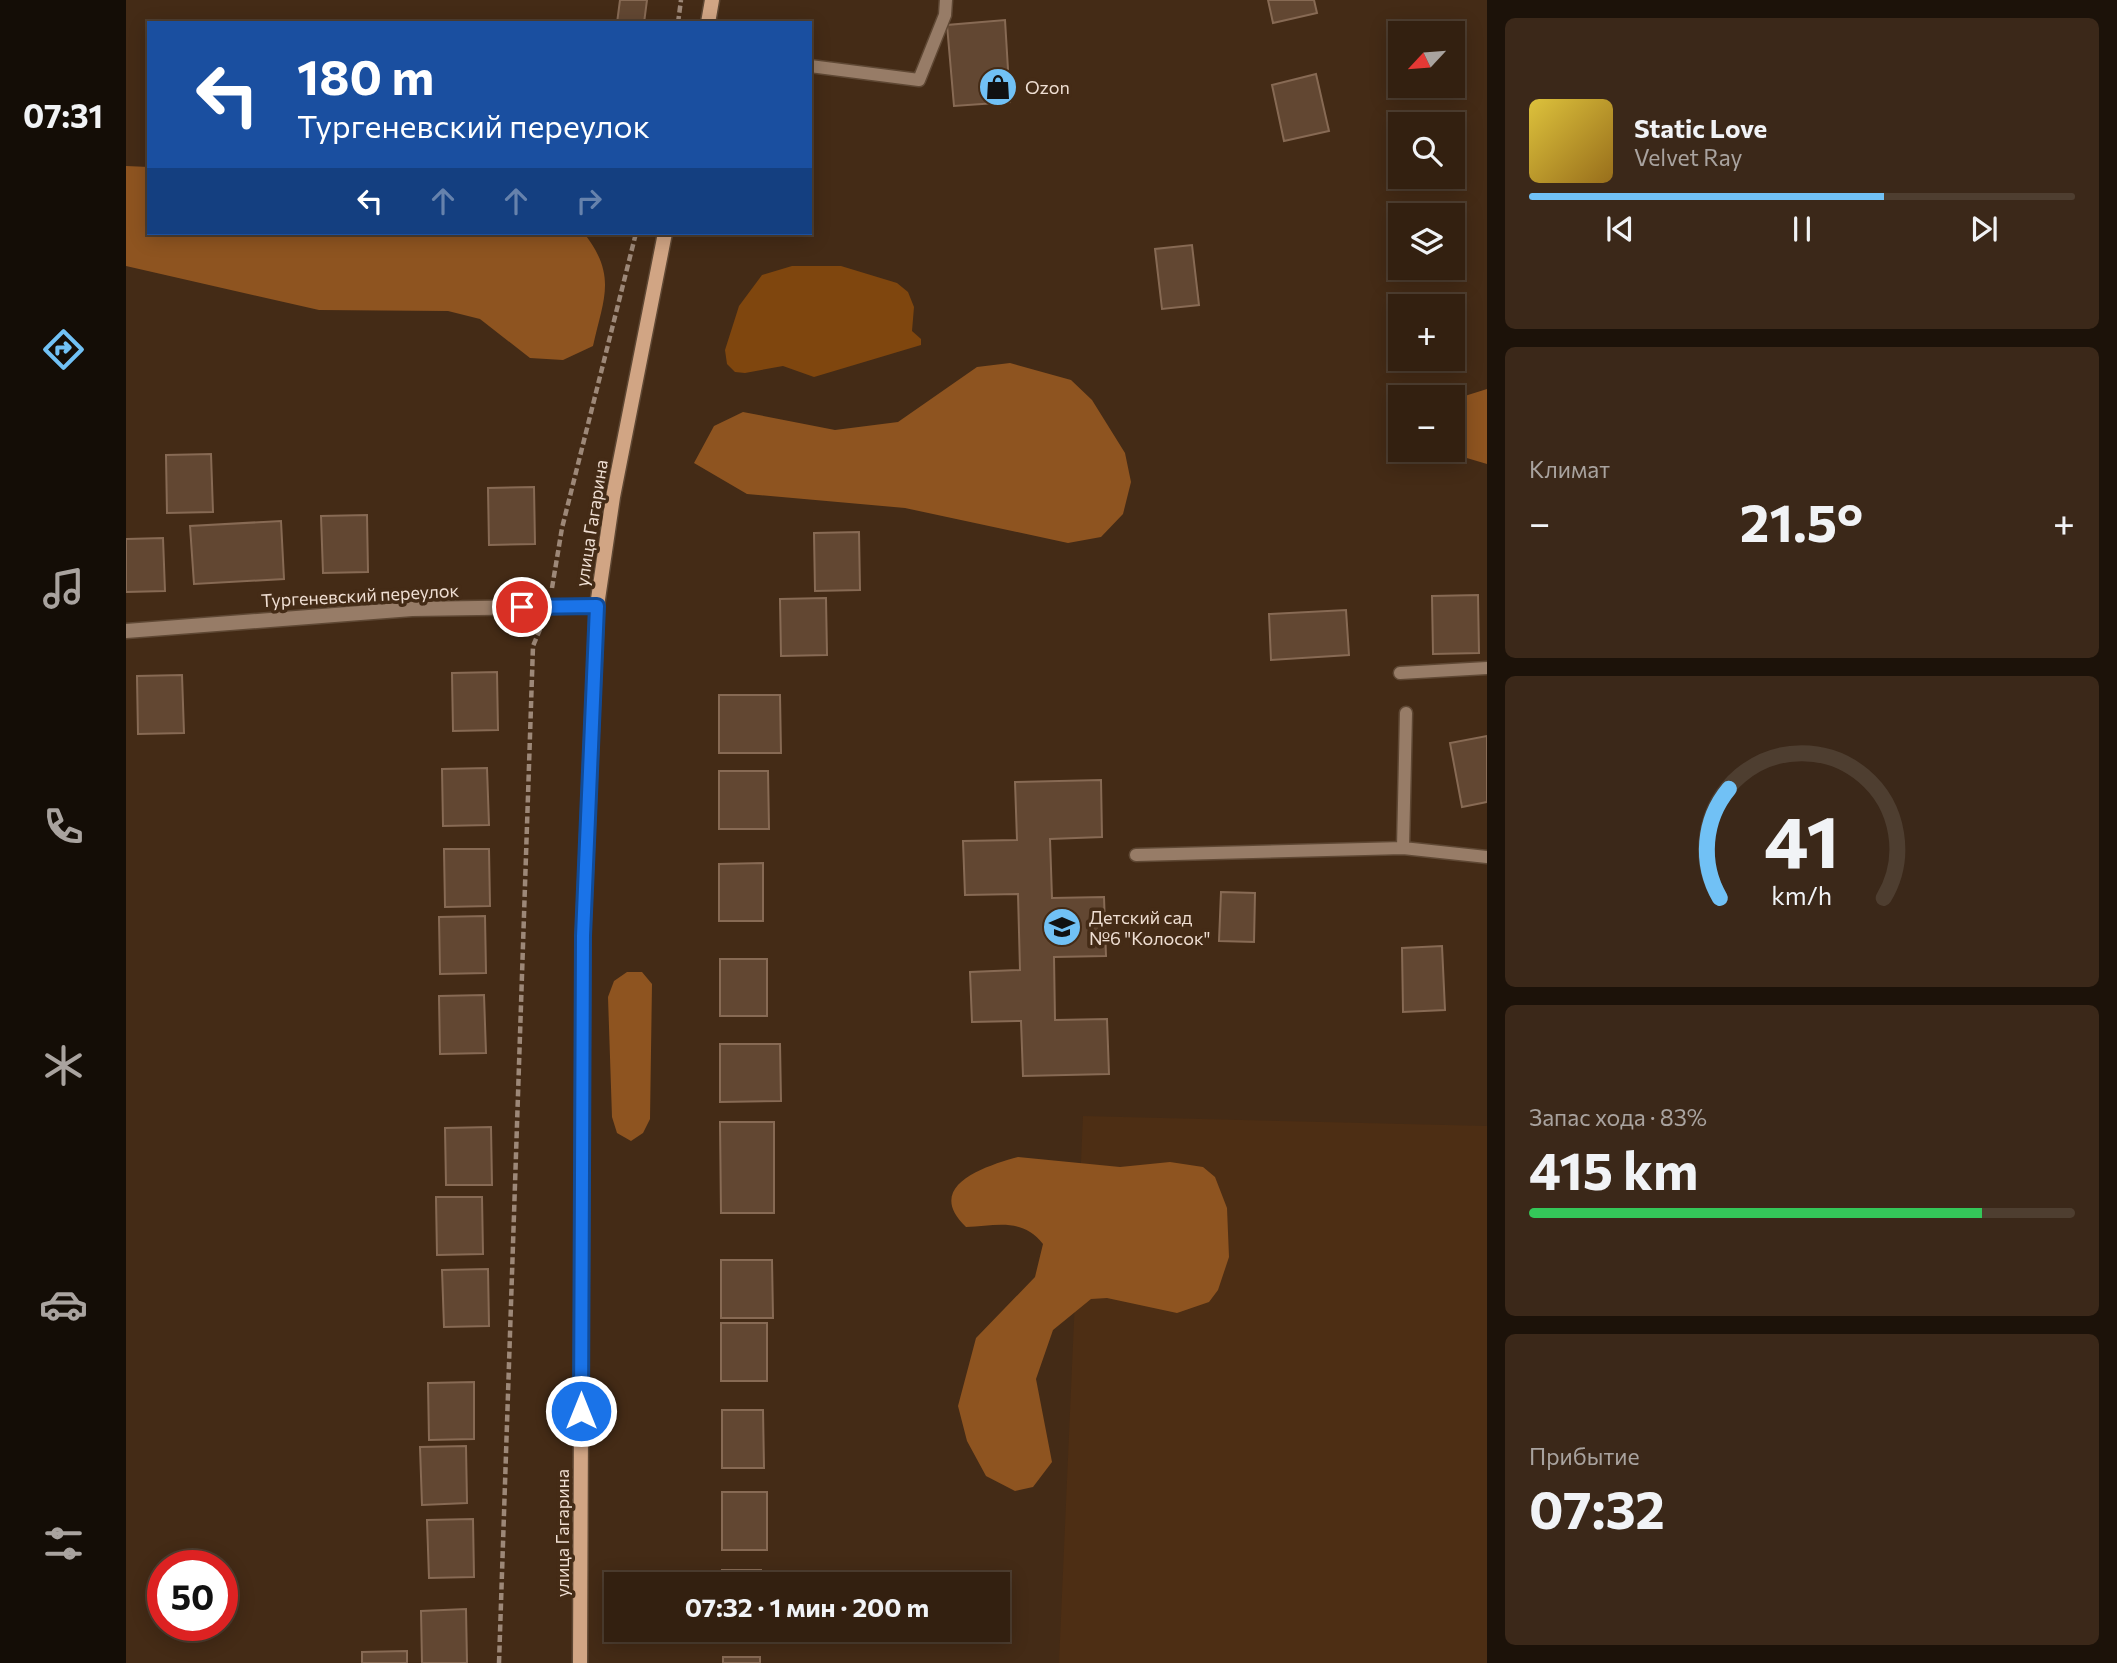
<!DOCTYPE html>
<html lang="ru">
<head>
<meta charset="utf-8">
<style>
  body { margin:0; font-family:Commissioner,sans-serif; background:#3b2819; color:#f1f3f6; height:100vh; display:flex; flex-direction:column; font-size:26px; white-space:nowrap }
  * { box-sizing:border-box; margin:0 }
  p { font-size:23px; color:#a9a39f }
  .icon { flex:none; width:38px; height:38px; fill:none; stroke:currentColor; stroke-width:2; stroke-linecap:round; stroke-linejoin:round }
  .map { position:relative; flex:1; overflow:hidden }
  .panel { display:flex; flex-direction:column; gap:18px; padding:18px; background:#1c1209; width:630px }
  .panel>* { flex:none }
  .banner { position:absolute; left:21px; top:21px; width:665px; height:214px; border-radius:0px; box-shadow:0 4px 18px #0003,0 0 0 2px #4e3e30; background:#1a4fa0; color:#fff; overflow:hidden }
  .needle { width:46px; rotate:244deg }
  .controls { position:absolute; left:1262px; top:21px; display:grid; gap:14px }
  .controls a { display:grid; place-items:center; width:77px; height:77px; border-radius:0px; background:#332010; box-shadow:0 4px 18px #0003,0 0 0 2px #4e3e30; font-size:35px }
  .speed { position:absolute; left:21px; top:1550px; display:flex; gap:14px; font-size:35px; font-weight:700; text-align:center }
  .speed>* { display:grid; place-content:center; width:91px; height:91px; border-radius:50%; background:#332010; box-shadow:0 4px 18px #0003,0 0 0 2px #4e3e30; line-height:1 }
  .speed .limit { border:10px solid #d22; background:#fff; color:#111 }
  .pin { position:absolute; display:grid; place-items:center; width:60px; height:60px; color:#fff; margin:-30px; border:4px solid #fff; border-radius:50%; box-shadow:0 2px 7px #0007 }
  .me { position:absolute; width:77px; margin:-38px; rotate:0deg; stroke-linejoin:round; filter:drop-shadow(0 0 5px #0008) }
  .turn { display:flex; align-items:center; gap:24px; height:147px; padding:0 35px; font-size:32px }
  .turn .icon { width:91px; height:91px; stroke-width:2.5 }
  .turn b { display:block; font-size:49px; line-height:60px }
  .lanes { display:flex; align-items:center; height:66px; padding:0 35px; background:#0003; justify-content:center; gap:35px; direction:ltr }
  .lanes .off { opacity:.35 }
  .big { font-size:52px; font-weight:700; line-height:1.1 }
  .panel .widget { flex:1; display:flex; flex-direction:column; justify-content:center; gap:10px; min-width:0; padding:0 24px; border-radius:10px; background:#3b2819 }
  .panel .dial { align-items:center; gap:0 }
  .dial svg { height:182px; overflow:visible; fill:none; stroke:#4e3e30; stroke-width:7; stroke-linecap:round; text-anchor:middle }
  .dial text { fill:#f1f3f6; stroke:none }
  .song { display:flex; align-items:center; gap:21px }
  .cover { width:84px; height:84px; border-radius:10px; background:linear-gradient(135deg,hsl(50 70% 55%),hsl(40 70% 35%)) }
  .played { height:7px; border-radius:4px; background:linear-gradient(90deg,#71c1f5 65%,#4e3e30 65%) }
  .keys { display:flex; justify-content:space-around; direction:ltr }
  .heat { display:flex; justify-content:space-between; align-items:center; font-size:38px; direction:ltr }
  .charge { height:10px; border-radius:5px; background:linear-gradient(90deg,#34c759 83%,#4e3e30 0) }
  .trip { position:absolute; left:478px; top:1572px; width:406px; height:70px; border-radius:0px; background:#332010; box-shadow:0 4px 18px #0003,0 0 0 2px #4e3e30; font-weight:700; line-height:70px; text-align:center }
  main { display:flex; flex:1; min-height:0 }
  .dock { display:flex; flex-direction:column; width:126px; justify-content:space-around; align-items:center; background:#140d06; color:#a9a39f }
  .dock .icon { width:49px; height:49px }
  .dock .active { color:#71c1f5 }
  .dock b { font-size:32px; color:#f1f3f6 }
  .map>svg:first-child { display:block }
  .built { fill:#4d2e14 }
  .forest { fill:#8e5420 }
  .water { fill:#7f460e }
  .building { fill:#624732; stroke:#876a54; stroke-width:2 }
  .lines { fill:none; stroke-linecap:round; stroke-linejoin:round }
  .service-casing { stroke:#5f4834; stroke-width:15 }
  .minor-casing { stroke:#5f4834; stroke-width:17 }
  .secondary-casing { stroke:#5f4834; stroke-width:17 }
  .path { stroke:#9d8878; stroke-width:4.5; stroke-dasharray:7 3.5; stroke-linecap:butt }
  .service { stroke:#977c67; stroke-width:12 }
  .minor { stroke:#977c67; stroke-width:14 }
  .secondary { stroke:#d1a584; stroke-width:14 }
  .route-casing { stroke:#114b97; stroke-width:18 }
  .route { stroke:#1a73e8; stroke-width:12 }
  .labels { text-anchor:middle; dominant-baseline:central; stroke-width:7; stroke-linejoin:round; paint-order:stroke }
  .poi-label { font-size:18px; fill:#efded2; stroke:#442b16; text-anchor:start }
  .street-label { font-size:18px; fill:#efded2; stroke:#442b16 }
</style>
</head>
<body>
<main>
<nav class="dock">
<b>07:31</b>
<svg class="icon active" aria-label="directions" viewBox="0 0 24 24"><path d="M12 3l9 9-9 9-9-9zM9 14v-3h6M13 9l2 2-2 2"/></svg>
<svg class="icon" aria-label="music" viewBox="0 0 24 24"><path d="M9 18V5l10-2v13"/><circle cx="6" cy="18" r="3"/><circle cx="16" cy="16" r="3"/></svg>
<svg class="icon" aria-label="phone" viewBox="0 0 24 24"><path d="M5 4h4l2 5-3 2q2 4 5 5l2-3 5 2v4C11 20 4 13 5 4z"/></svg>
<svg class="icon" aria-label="climate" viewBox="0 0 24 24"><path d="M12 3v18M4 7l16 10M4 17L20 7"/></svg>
<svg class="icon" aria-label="car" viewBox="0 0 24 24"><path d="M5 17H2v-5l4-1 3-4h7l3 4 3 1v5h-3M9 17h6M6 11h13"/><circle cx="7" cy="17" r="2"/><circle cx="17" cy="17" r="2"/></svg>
<svg class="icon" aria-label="filters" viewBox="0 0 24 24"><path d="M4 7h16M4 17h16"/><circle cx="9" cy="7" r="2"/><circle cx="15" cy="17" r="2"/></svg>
</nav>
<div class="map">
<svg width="1361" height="1663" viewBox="0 0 1361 1663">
  <rect width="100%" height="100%" fill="#442b16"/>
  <path class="built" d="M957,1116L1361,1126V1663H933Z"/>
  <path class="forest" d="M0,166L23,167V233H458C491,276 478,297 467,346L437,360L404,358L354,319L322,311L193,310L0,266Z
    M884,363L945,380L966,400L999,453L1005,482L997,514L975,537L942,543L779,508L621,494L568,463L588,426L617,412L709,430L772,422L851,367Z
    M1361,389V464L1334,456L1327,447L1326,400Z
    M501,972H516L526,984L524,1119L517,1133L505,1141L491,1133L486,1117L482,997L488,981Z
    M892,1157L994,1167L1044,1162L1077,1167L1089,1177L1101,1208L1103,1257L1092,1290L1083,1302L1051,1313L981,1298L965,1299L927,1330L910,1379L926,1462L907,1487L889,1491L860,1476L841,1441L832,1406L850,1338L909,1277L917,1244C896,1217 870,1226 840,1227C797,1186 859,1166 892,1157Z"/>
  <path class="water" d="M666,266H715L771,283L782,292L788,307L786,331L795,339V345L688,377L657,366L619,373L609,372L601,364L599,350L613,306L636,275Z"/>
  <path class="building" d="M494,0H521L518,23H491Z
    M1142,0H1188L1191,13L1147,23Z
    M879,20L884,102L828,106L821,25Z
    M1190,74L1203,131L1158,141L1146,85Z
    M1066,245L1073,305L1036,309L1029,249Z
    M85,454L87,512L41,513L40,455Z
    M408,487L409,544L363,545L362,488Z
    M241,515L242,572L197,573L195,516Z
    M155,521L158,579L68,584L64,526Z
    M733,532L734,590L689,591L688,533Z
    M37,538L39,591L0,592V539Z
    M1352,595L1353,653L1307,654L1306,596Z
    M700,598L701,655L655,656L654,599Z
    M1220,610L1223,655L1145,660L1143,614Z
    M371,672L372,730L327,731L326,673Z
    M56,675L58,733L12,734L11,676Z
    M593,695H654L655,753H593Z
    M1361,736V802L1336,807L1324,743Z
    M361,768L363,825L317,826L316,769Z
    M593,771H642L643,829H593Z
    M975,780L976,837L924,839L926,898L978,897L980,956L928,957L929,1020L981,1019L983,1074L897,1076L895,1021L846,1022L844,972L894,970L892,894L839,895L837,841L891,840L889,782Z
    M318,849H363L364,906L319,907Z
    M637,863V921H593V864Z
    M1095,892L1129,893L1128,942L1093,941Z
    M359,916L360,973L314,974L313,917Z
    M1316,946L1319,1010L1277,1012L1276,948Z
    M594,959H641V1016H594Z
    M358,995L360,1053L314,1054L313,996Z
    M594,1044H654L655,1101L594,1102Z
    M594,1122H648V1213H595Z
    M365,1127L366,1185H320L319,1128Z
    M310,1197H356L357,1254L311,1255Z
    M595,1260H646L647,1318H595Z
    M362,1269L363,1326L318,1327L316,1270Z
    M595,1323H641V1381H595Z
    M348,1382V1439L303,1440L302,1383Z
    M596,1410H637L638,1468H596Z
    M340,1446L341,1503L296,1505L294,1447Z
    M596,1492H641V1550H596Z
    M347,1519L348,1577L303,1578L301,1520Z
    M596,1570H635V1584H596Z
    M340,1609L341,1663H296L295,1611Z
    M281,1651V1663H236V1652Z
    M597,1657H634V1663H597Z"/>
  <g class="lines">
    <defs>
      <path id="service" d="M684,66L793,80L819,15L820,0
        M1274,673L1361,668
        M1277,848L1280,713
        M1010,855L1277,848L1361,857"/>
      <path id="minor" d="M0,631L286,609L471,606"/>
      <path id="secondary" d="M582,23L586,0
        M454,1663L457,936L471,606L487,497L539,233"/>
    </defs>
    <use href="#service" class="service-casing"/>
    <use href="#minor" class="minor-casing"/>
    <use href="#secondary" class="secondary-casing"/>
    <path class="path" d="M552,23L555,0
      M426,588L436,528L510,233
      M373,1663L407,646L415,627"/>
    <use href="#service" class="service"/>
    <use href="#minor" class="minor"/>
    <use href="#secondary" class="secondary"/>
  </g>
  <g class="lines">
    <defs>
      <path id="route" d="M396,607L471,606L457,936L455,1411"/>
    </defs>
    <use href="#route" class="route-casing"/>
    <use href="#route" class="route"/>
  </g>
  <defs>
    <symbol id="shop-disc" viewBox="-11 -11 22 22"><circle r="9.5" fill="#71c1f5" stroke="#442b16"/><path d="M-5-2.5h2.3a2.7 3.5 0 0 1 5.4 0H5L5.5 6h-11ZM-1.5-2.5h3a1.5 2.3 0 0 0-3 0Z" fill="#111"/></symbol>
    <symbol id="school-disc" viewBox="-11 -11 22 22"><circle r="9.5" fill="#71c1f5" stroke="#442b16"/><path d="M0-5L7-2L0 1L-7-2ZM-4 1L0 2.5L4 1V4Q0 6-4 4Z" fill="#111"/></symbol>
  </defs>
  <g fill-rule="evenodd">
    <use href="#shop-disc" x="850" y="65" width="44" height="44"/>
    <use href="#school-disc" x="914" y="905" width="44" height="44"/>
  </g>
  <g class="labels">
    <g class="poi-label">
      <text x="899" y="87">Ozon</text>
      <text x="963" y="917">Детский сад<tspan x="963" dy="21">№6 "Колосок"</tspan></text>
    </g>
    <g class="street-label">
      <text transform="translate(465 523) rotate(-81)">улица Гагарина</text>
      <text transform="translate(234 595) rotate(-3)">Тургеневский переулок</text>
      <text transform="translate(436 1533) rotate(-90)">улица Гагарина</text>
    </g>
  </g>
</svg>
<div class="controls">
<a><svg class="needle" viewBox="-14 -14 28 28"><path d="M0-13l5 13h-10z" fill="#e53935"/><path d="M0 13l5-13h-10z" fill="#a9a39f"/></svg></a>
<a><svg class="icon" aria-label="search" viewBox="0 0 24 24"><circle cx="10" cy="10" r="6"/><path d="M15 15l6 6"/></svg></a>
<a><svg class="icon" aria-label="layers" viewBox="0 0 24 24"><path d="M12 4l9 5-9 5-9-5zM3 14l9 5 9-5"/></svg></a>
<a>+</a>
<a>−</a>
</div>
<div class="speed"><div class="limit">50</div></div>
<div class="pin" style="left:396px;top:607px;background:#d93025"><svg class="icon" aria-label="arrive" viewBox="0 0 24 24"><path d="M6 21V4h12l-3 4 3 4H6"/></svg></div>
<svg class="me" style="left:455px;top:1411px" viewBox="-20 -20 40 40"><circle r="17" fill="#1a73e8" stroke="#fff" stroke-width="3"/><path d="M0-11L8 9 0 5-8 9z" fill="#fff"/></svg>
<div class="trip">07:32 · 1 мин · 200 m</div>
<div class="banner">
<div class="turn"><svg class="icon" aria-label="left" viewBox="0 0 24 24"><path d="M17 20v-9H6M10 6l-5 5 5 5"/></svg><div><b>180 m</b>Тургеневский переулок</div></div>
<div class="lanes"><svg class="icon" aria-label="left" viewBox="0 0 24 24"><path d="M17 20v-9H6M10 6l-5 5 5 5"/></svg><svg class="icon off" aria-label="ahead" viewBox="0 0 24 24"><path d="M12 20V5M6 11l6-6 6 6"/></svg><svg class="icon off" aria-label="ahead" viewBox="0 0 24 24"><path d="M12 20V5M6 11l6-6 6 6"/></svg><svg class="icon off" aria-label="right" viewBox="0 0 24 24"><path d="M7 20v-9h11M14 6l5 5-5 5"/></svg></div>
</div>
</div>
<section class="panel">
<div class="widget">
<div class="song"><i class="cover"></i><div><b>Static Love</b><p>Velvet Ray</p></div></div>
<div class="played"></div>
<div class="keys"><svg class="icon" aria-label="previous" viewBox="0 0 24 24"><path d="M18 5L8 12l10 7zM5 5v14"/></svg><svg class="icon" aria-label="pause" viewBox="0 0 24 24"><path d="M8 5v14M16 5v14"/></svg><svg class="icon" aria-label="next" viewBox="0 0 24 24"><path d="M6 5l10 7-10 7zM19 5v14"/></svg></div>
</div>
<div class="widget"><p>Климат</p>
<div class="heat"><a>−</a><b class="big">21.5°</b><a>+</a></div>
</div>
<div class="widget dial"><svg viewBox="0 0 100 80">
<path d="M14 69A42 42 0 1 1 86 69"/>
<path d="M14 69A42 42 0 0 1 18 21" stroke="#71c1f5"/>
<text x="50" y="56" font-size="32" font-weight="700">41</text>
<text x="50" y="72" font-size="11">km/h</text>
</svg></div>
<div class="widget"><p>Запас хода · 83%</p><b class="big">415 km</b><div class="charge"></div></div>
<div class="widget"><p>Прибытие</p><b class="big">07:32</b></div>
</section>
</main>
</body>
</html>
